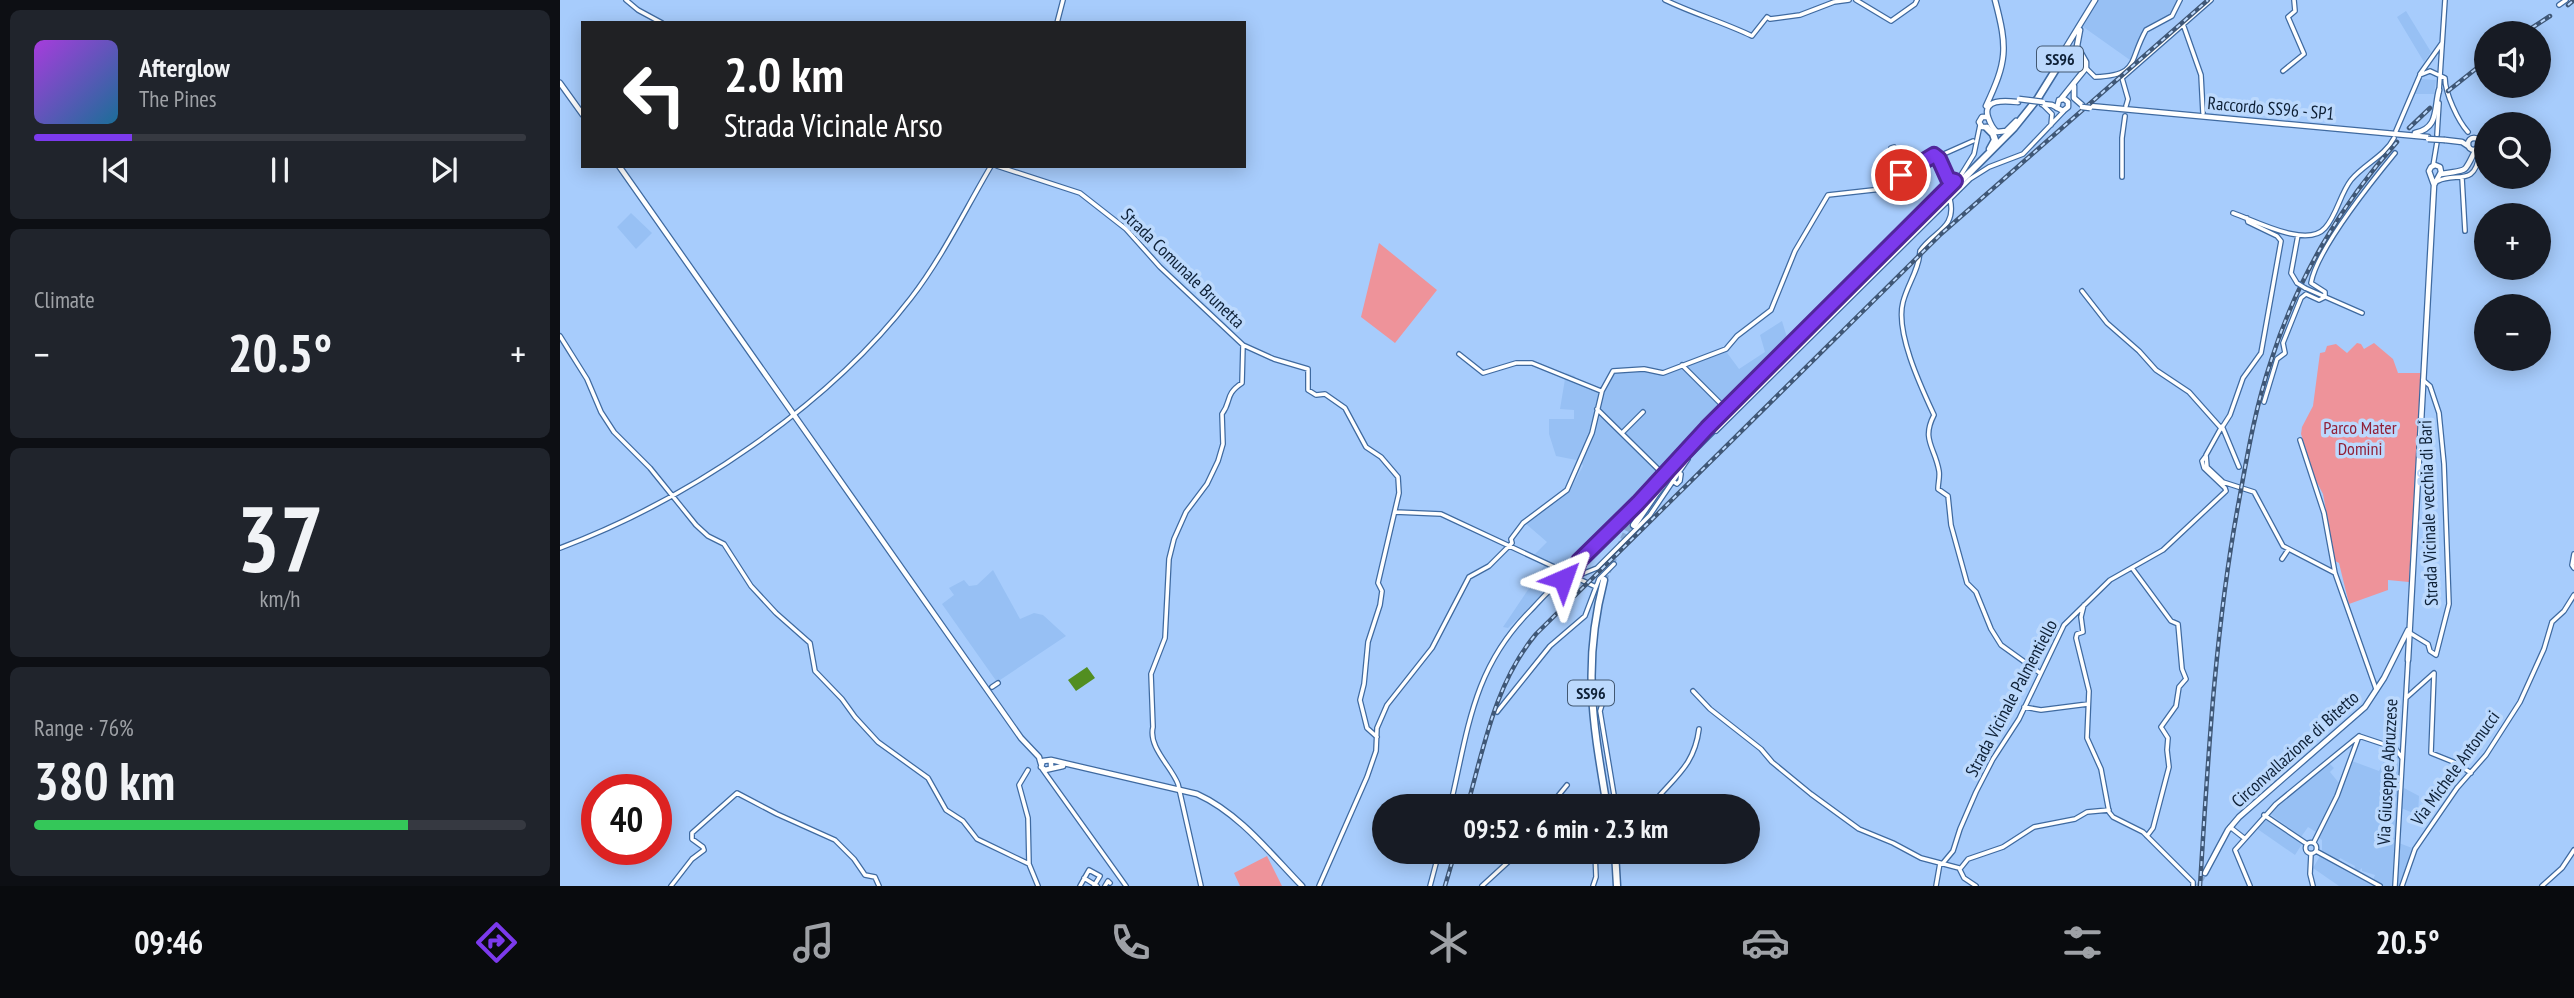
<!DOCTYPE html>
<html lang="en">
<head>
<meta charset="utf-8">
<style>
  body { margin:0; font-family:"PT Sans Narrow",sans-serif; background:#20242c; color:#f1f3f6; height:100vh; display:flex; flex-direction:column; font-size:26px; white-space:nowrap }
  * { box-sizing:border-box; margin:0 }
  p { font-size:23px; color:#9ea1a6 }
  .icon { flex:none; width:38px; height:38px; fill:none; stroke:currentColor; stroke-width:2; stroke-linecap:round; stroke-linejoin:round }
  .map { position:relative; flex:1; overflow:hidden }
  .panel { display:flex; flex-direction:column; gap:10px; padding:10px; background:#0d0f14; width:560px }
  .panel>* { flex:none }
  .hud { position:absolute; left:21px; top:21px; width:665px; height:147px; border-radius:0px; box-shadow:0 4px 18px #0003; background:#202124; color:#fff; overflow:hidden }
  .fabs { position:absolute; left:1914px; top:21px; display:grid; gap:14px }
  .fabs a { display:grid; place-items:center; width:77px; height:77px; border-radius:50%; background:#171b24; box-shadow:0 4px 18px #0003; font-size:35px }
  .speed { position:absolute; left:21px; top:774px; display:flex; gap:14px; font-size:35px; font-weight:700; text-align:center }
  .speed>* { display:grid; place-content:center; width:91px; height:91px; border-radius:50%; background:#171b24; box-shadow:0 4px 18px #0003; line-height:1 }
  .speed .limit { border:10px solid #d22; background:#fff; color:#111 }
  .pin { position:absolute; display:grid; place-items:center; width:60px; height:60px; color:#fff; margin:-30px; border:4px solid #fff; border-radius:50%; box-shadow:0 2px 7px #0007 }
  .me { position:absolute; width:77px; margin:-38px; rotate:43deg; stroke-linejoin:round; filter:drop-shadow(0 0 5px #0008) }
  .turn { display:flex; align-items:center; gap:24px; height:147px; padding:0 28px; font-size:32px }
  .turn .icon { width:91px; height:91px; stroke-width:2.5 }
  .turn b { display:block; font-size:49px; line-height:60px }
  .big { font-size:52px; font-weight:800; line-height:1.1 }
  .panel .tile { flex:1; display:flex; flex-direction:column; justify-content:center; gap:10px; min-width:0; padding:0 24px; border-radius:10px; background:#20242c }
  .panel .dial { align-items:center; gap:0 }
  .dial b { font-size:91px; line-height:1 }
  .song { display:flex; align-items:center; gap:21px }
  .cover { width:84px; height:84px; border-radius:10px; background:linear-gradient(135deg,hsl(280 70% 55%),hsl(200 70% 35%)) }
  .played { height:7px; border-radius:4px; background:linear-gradient(90deg,#7c3aed 20%,#363941 20%) }
  .keys { display:flex; justify-content:space-around; direction:ltr }
  .heat { display:flex; justify-content:space-between; align-items:center; font-size:38px; direction:ltr }
  .charge { height:10px; border-radius:5px; background:linear-gradient(90deg,#34c759 76%,#363941 0) }
  .trip { position:absolute; left:812px; top:794px; width:388px; height:70px; border-radius:35px; background:#171b24; box-shadow:0 4px 18px #0003; font-weight:800; line-height:70px; text-align:center }
  .dock { display:flex; height:112px; justify-content:space-around; align-items:center; background:#090b0e; color:#9ea1a6 }
  .dock .icon { width:49px; height:49px }
  .dock .on { color:#7c3aed }
  .dock b { font-size:32px; color:#f1f3f6 }
  main { display:flex; flex:1; min-height:0 }
  .map>svg:first-child { display:block }
  .built { fill:#97c0f4 }
  .green { fill:#ee939a }
  .water { fill:#528e21 }
  .lines { fill:none; stroke-linecap:round; stroke-linejoin:round }
  .major-tunnel { stroke:#88aad4; stroke-width:4.5; stroke-dasharray:4.5 2; stroke-linecap:butt }
  .highway-tunnel { stroke:#88aad4; stroke-width:6; stroke-dasharray:6 3; stroke-linecap:butt }
  .minor-casing { stroke:#3f6aa0; stroke-width:6 }
  .major-casing { stroke:#3f6aa0; stroke-width:7 }
  .highway-casing { stroke:#3f6aa0; stroke-width:9 }
  .minor { stroke:#fff; stroke-width:3.5 }
  .major { stroke:#fff; stroke-width:4.5 }
  .highway { stroke:#fff; stroke-width:6 }
  .rail-casing { stroke:#3f5776; stroke-width:4.5 }
  .rail { stroke:#bcd9fd; stroke-width:2; stroke-dasharray:5; stroke-linecap:butt }
  .minor-bridge-casing { stroke:#3f6aa0; stroke-width:6; stroke-linecap:butt }
  .major-bridge-casing { stroke:#3f6aa0; stroke-width:7; stroke-linecap:butt }
  .minor-bridge { stroke:#fff; stroke-width:3.5 }
  .major-bridge { stroke:#fff; stroke-width:4.5 }
  .route-casing { stroke:#51269a; stroke-width:18 }
  .route { stroke:#7c3aed; stroke-width:12 }
  .labels { text-anchor:middle; dominant-baseline:central; stroke-width:7; stroke-linejoin:round; paint-order:stroke }
  .shield { fill:#bcd9fd; stroke:#425872; stroke-width:2 }
  .shield-label { font-size:16px; font-weight:bold; fill:#0e2036 }
  .street-label { font-size:18px; fill:#0e2036; stroke:#bcd9fd }
  .park-label { font-size:18px; fill:#902138; stroke:#bcd9fd }
</style>
</head>
<body>
<main>
<section class="panel">
<div class="tile">
<div class="song"><i class="cover"></i><div><b>Afterglow</b><p>The Pines</p></div></div>
<div class="played"></div>
<div class="keys"><svg class="icon" aria-label="previous" viewBox="0 0 24 24"><path d="M18 5L8 12l10 7zM5 5v14"/></svg><svg class="icon" aria-label="pause" viewBox="0 0 24 24"><path d="M8 5v14M16 5v14"/></svg><svg class="icon" aria-label="next" viewBox="0 0 24 24"><path d="M6 5l10 7-10 7zM19 5v14"/></svg></div>
</div>
<div class="tile"><p>Climate</p>
<div class="heat"><a>−</a><b class="big">20.5°</b><a>+</a></div>
</div>
<div class="tile dial"><b>37</b><p>km/h</p></div>
<div class="tile"><p>Range · 76%</p><b class="big">380 km</b><div class="charge"></div></div>
</section>
<div class="map">
<svg width="2014" height="886" viewBox="0 0 2014 886">
  <rect width="100%" height="100%" fill="#a7ccfc"/>
  <path class="built" d="M1539,0H1619L1609,18L1586,30L1575,58L1570,60L1522,26Z
    M1846,11L1871,52L1864,62L1837,17Z
    M1860,79L1876,80L1874,94H1853Z
    M71,213L92,233L76,249L57,227Z
    M1222,321L1229,344L1003,570L997,568L985,593L973,604L948,628L943,627L986,563L973,556L987,542L965,523L1009,492L1023,466L1021,461L996,456L989,434V419H1014V410L1000,409L1006,373L1015,376V381L1043,393L1056,371L1084,370L1103,375L1165,350L1179,369L1205,352L1200,335Z
    M433,570L460,619L474,613L483,615L506,636L437,682L382,604L394,595L389,588L404,580L409,586L417,585Z
    M1830,749L1836,752L1839,758L1832,886H1824L1813,880L1815,875L1802,871V868L1798,872L1794,871L1795,866L1780,858L1778,862L1762,853V840L1758,837L1779,797L1792,761L1819,771Z
    M1769,763L1774,768L1770,772L1779,783L1775,796L1756,832L1748,827L1741,837L1709,813Z
    M1844,788L1859,796L1858,815L1841,808Z
    M1704,819L1742,844L1735,855L1696,828Z
    M1839,843L1852,848L1840,886H1837Z
    M1760,856L1795,874L1817,886H1779L1753,868Z"/>
  <path class="green" d="M819,243L877,290L835,343L801,317Z
    M1797,343L1801,344L1804,349L1814,343L1833,359L1838,373H1861L1849,582L1828,580V590L1789,604L1779,563L1775,561L1763,494L1751,471V465L1741,434L1742,427L1753,406L1760,353L1765,352L1767,346L1776,344L1787,353Z
    M707,856L722,886H680L674,873Z"/>
  <path class="water" d="M527,667L535,678L516,691L508,680Z"/>
  <g class="lines">
    <path class="major-tunnel" d="M1638,886L1645,873"/>
    <path class="highway-tunnel" d="M1044,580L1070,524"/>
    <defs>
      <path id="minor" d="M66,0L78,10L102,23
        M1105,0C1134,14 1163,22 1192,36L1207,17L1210,19L1240,15L1274,2L1289,0
        M1296,0L1331,21L1355,4L1357,0
        M1999,5L2006,0
        M497,23L503,0
        M1623,24L1641,75L1643,113
        M1526,68L1535,77C1580,75 1568,62 1586,30L1612,16L1620,0
        M1723,71L1744,54L1728,17L1735,11L1734,0
        M1860,74L1882,43
        M1879,92L1885,0
        M1483,105L1492,114L1491,125
        M1566,106L1568,99L1562,78L1651,0
        M1836,131L1860,75L1870,71L1885,78C1885,93 1898,121 1908,132
        M1877,135L1879,103
        M1334,147L1331,148L1341,175L1374,155L1379,159L1390,186
        M437,166L520,193L566,229L600,267L683,345L714,359L748,369V390L756,395L765,394L785,408L806,447L821,457L838,477L839,493L818,583L822,591L820,605L808,642L804,684L800,700L807,728L817,737
        M1873,166L1877,142
        M1562,177V138L1565,116
        M1902,178L1905,231
        M1878,181C1896,172 1915,187 1919,155
        M1390,199C1397,229 1373,231 1360,251C1359,270 1348,283 1343,302C1335,332 1361,387 1374,415C1361,440 1375,447 1379,471C1380,477 1378,483 1378,489L1388,496L1391,525L1407,583L1416,592L1431,629L1441,645L1480,673
        M1673,213C1694,220 1747,249 1765,228C1777,215 1780,194 1791,180C1804,164 1825,156 1834,138
        M1737,283L1731,273L1738,235
        M1745,288L1802,313
        M1522,291L1547,323L1579,351L1596,370L1629,392L1661,428L1646,455L1647,467L1663,482L1694,492L1723,546L1775,573
        M0,336L27,379L41,412L54,432L90,468L136,525L148,536L164,544L191,586L216,613L250,643L255,671L282,699L295,717L318,742L368,778L386,810L403,821L417,839L469,864
        M899,354L923,373L956,363H972L1041,391
        M1122,365L1165,408
        M1704,402L1717,359L1725,353L1723,343L1741,298L1746,294L1759,300L1765,297V292L1751,283C1757,249 1812,181 1835,153
        M1037,409L1103,474
        M1662,426L1679,467
        M1661,429L1670,415L1683,378L1701,353L1721,241L1717,236L1688,222L1687,218
        M1156,431L1410,179L1429,167L1463,154L1503,112
        M1062,433L1083,412
        M1740,440L1764,513L1775,573L1816,689
        M1114,482L1117,484L1120,481L1121,474L1118,472
        M835,512L881,514L1005,572
        M0,548C128,500 267,407 351,298C382,258 405,210 431,166
        M2014,554L2012,565L2014,568
        M1722,559L1728,550
        M1572,568L1611,621L1618,624L1622,669L1626,679L1619,687L1616,706L1601,727L1608,738L1607,750L1609,767L1593,828L1587,836
        M1011,570L1078,503L1147,428L1401,175L1414,154L1420,125
        M1017,576L1037,568L1090,515L1128,459
        M1017,578L1036,587
        M1524,605L1521,617L1523,632L1517,634L1516,638L1529,691L1527,738L1541,769L1549,812L1553,817L1583,832L1633,882V886
        M1850,633L1868,644L1870,651L1876,655L1889,604L1884,464L1879,413L1870,386L1863,380
        M432,687L438,683
        M1044,689V698L1040,711L1056,807
        M1133,691L1150,709L1201,749L1212,762L1251,794L1299,829L1333,843L1361,858L1399,868L1404,878L1416,886
        M1846,698L1874,673L1871,753L1896,763L1911,773
        M1464,707L1481,710L1528,704
        M937,712L990,646L1025,616L1039,579L1054,564
        M468,770L459,785L468,818L469,864L478,886
        M483,770L566,886
        M890,807C908,731 912,670 969,612C979,602 988,590 1000,582L1005,572L1014,571L1017,576L1016,581L1011,584L1003,579
        M989,807L1007,785
        M1090,807C1112,778 1134,768 1139,729
        M1704,815L1747,844
        M1670,827L1684,838
        M1754,842L1777,796L1799,736L1835,748L1842,758
        M1745.5 848a5.5 5.5 0 1 1 11 0a5.5 5.5 0 1 1-11 0Z
        M1756,851L1820,886
        M1065,852V855
        M1751,854L1750,874L1753,886
        M1383,863L1393,851L1400,829L1416,792L1433,759L1459,719L1504,625L1550,580L1603,550L1666,491L1665,488L1644,468L1642,461L1645,457
        M1400,869L1408,859L1443,847L1474,827L1515,819L1527,812L1549,810
        M524,878L537,886
        M111,886L132,859L144,850L143,847L132,839V833L177,793L217,814L275,840L294,859L305,875L315,877L319,886
        M520,886L529,870L540,876L534,886
        M545,886L548,881L550,883
        M641,886L618,784C611,766 588,747 593,727L591,674L605,638L609,559L614,539L626,512L647,484L658,461L663,444L662,414C672,401 664,395 682,383L683,345
        M759,886L807,777L816,751L817,728L827,705L872,648L909,577L929,566L952,543L951,539L963,523L1007,490L1032,433L1042,391L1053,371L1084,369L1103,373L1166,349L1177,336L1211,310L1235,251L1268,195L1331,188L1377,157L1413,141
        M870,886L879,852
        M922,886L959,852
        M1033,886L1036,877L1035,852
        M1376,886L1380,863
        M1690,886L1675,850L1716,804L1799,736
        M1835,886L1848,660
        M1842,886L1855,849L1897,788L1926,755L1960,702L1984,649L1992,622L2004,611L2014,595
        M1982,886L2002,868L2014,850"/>
      <path id="major" d="M1501,61L1512,53L1521,54
        M1497,62L1535,0
        M0,83L23,115
        M1514,86V98L1522,105
        M1501,99L1526,68V62L1517,46L1520,30
        M1482,104L1492,105L1503,111L1508,107V102L1504,99L1499,100L1497,108
        M1426,106C1447,61 1448,49 1435,0
        M1530,106L1868,137
        M1456,121L1446,131L1437,132C1432,128 1430,123 1428,117C1422,98 1447,101 1458,102
        M1427,127H1422L1419,122L1422,117H1428
        M1855,133C1879,128 1874,109 1879,90
        M1908 144a6 6 0 1 1 12 0a6 6 0 1 1-12 0Z
        M1885,140L1902,142L1908,146
        M59,166L461,738L479,757L481,764
        M1881,174C1909,169 1903,175 1916,149
        M1848,660L1874,185L1881,172L1880,167L1875,165L1871,167L1869,171L1874,185
        M491,760L637,794C679,813 710,853 742,886
        M491,768V760L483,761L481,767L485,770L503,766
        M1645,873L1668,830L1679,817L1805,707L1824,678L1848,630"/>
      <path id="highway" d="M1427,128L1433,134L1435,140L1430,149
        M1074,525L1096,493L1122,461L1454,128L1478,98L1501,61
        M1044,580C1022,665 1033,723 1047,807
        M1055,852L1057,886"/>
    </defs>
    <use href="#minor" class="minor-casing"/>
    <use href="#major" class="major-casing"/>
    <use href="#highway" class="highway-casing"/>
    <use href="#minor" class="minor"/>
    <use href="#major" class="major"/>
    <use href="#highway" class="highway"/>
    <defs>
      <path id="rail" d="M2008,5L2014,0
        M1964,33L1990,16
        M1888,91L1927,60
        M1849,128L1870,108
        M907,807C924,747 935,683 976,634L1381,234L1648,0
        M885,886L895,852
        M1640,886C1648,759 1655,631 1678,506C1687,457 1695,408 1711,361C1736,281 1781,204 1837,142"/>
    </defs>
    <use href="#rail" class="rail-casing"/>
    <use href="#rail" class="rail"/>
    <defs>
      <path id="minor-bridge" d="M1737,283L1745,288"/>
      <path id="major-bridge" d="M1459,99L1483,102
        M1522,107L1530,108
        M1868,139L1885,140"/>
    </defs>
    <use href="#minor-bridge" class="minor-bridge-casing"/>
    <use href="#major-bridge" class="major-bridge-casing"/>
    <use href="#minor-bridge" class="minor-bridge"/>
    <use href="#major-bridge" class="major-bridge"/>
  </g>
  <g class="lines">
    <defs>
      <path id="route" d="M1003,579L1007,570L1016,572L1019,561L1078,503L1147,428L1395,181L1388,179L1379,159L1374,155L1341,175"/>
    </defs>
    <use href="#route" class="route-casing"/>
    <use href="#route" class="route"/>
  </g>
  <g class="labels">
    <g class="shield">
      <rect x="1477" y="46.5" width="46" height="25" rx="5"/>
      <rect x="1008" y="680.5" width="46" height="25" rx="5"/>
    </g>
    <g class="shield-label">
      <text x="1500" y="59">SS96</text>
      <text x="1031" y="693">SS96</text>
    </g>
    <g class="street-label">
      <text transform="translate(1711 108) rotate(5)">Raccordo SS96 - SP1</text>
      <text transform="translate(623 268) rotate(44)">Strada Comunale Brunetta</text>
      <text transform="translate(1868 513) rotate(-92)">Strada Vicinale vecchia di Bari</text>
      <text transform="translate(1451 698) rotate(-62)">Strada Vicinale Palmentiello</text>
      <text transform="translate(1735 749) rotate(-42)">Circonvallazione di Bitetto</text>
      <text transform="translate(1895 768) rotate(-54)">Via Michele Antonucci</text>
      <text transform="translate(1827 772) rotate(-87)">Via Giuseppe Abruzzese</text>
    </g>
    <g class="park-label">
      <text x="1800" y="427">Parco Mater<tspan x="1800" dy="21">Domini</tspan></text>
    </g>
  </g>
</svg>
<div class="fabs">
<a><svg class="icon" aria-label="sound" viewBox="0 0 24 24"><path d="M4 9h4l5-4v14l-5-4H4zM17 9q2 3 0 6"/></svg></a>
<a><svg class="icon" aria-label="search" viewBox="0 0 24 24"><circle cx="10" cy="10" r="6"/><path d="M15 15l6 6"/></svg></a>
<a>+</a>
<a>−</a>
</div>
<div class="speed"><div class="limit">40</div></div>
<div class="pin" style="left:1341px;top:175px;background:#d93025"><svg class="icon" aria-label="arrive" viewBox="0 0 24 24"><path d="M6 21V4h12l-3 4 3 4H6"/></svg></div>
<svg class="me" style="left:1003px;top:579px" viewBox="-20 -20 40 40"><path d="M0-17L14 15 0 8-14 15z" fill="#7c3aed" stroke="#fff" stroke-width="4"/></svg>
<div class="trip">09:52 · 6 min · 2.3 km</div>
<div class="hud">
<div class="turn"><svg class="icon" aria-label="left" viewBox="0 0 24 24"><path d="M17 20v-9H6M10 6l-5 5 5 5"/></svg><div><b>2.0 km</b>Strada Vicinale Arso</div></div>
</div>
</div>
</main>
<nav class="dock">
<b>09:46</b>
<svg class="icon on" aria-label="directions" viewBox="0 0 24 24"><path d="M12 3l9 9-9 9-9-9zM9 14v-3h6M13 9l2 2-2 2"/></svg>
<svg class="icon" aria-label="music" viewBox="0 0 24 24"><path d="M9 18V5l10-2v13"/><circle cx="6" cy="18" r="3"/><circle cx="16" cy="16" r="3"/></svg>
<svg class="icon" aria-label="phone" viewBox="0 0 24 24"><path d="M5 4h4l2 5-3 2q2 4 5 5l2-3 5 2v4C11 20 4 13 5 4z"/></svg>
<svg class="icon" aria-label="climate" viewBox="0 0 24 24"><path d="M12 3v18M4 7l16 10M4 17L20 7"/></svg>
<svg class="icon" aria-label="car" viewBox="0 0 24 24"><path d="M5 17H2v-5l4-1 3-4h7l3 4 3 1v5h-3M9 17h6M6 11h13"/><circle cx="7" cy="17" r="2"/><circle cx="17" cy="17" r="2"/></svg>
<svg class="icon" aria-label="filters" viewBox="0 0 24 24"><path d="M4 7h16M4 17h16"/><circle cx="9" cy="7" r="2"/><circle cx="15" cy="17" r="2"/></svg>
<b>20.5°</b>
</nav>
</body>
</html>
